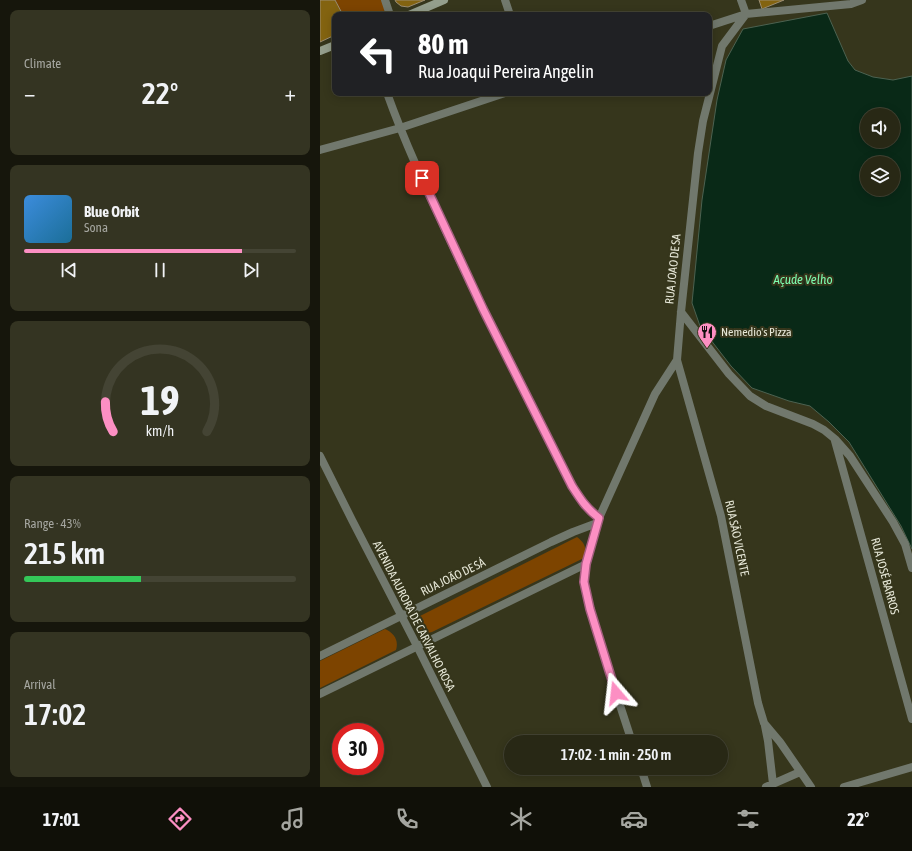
<!DOCTYPE html>
<html lang="en">
<head>
<meta charset="utf-8">
<style>
  body { margin:0; font-family:"Asap Condensed",sans-serif; background:#343422; color:#f1f3f6; height:100vh; display:flex; flex-direction:column; font-size:15px; white-space:nowrap }
  * { box-sizing:border-box; margin:0 }
  p { font-size:13px; color:#a5a6a0 }
  .icon { flex:none; width:22px; height:22px; fill:none; stroke:currentColor; stroke-width:2; stroke-linecap:round; stroke-linejoin:round }
  .map { position:relative; flex:1; overflow:hidden }
  .details { display:flex; flex-direction:column; gap:10px; padding:10px; background:#16160c; width:320px }
  .details>* { flex:none }
  .hud { position:absolute; left:12px; top:12px; width:380px; height:84px; border-radius:8px; box-shadow:0 2px 10px #0003,0 0 0 1px #444434; background:#202124; color:#fff; overflow:hidden }
  .fabs { position:absolute; left:540px; top:108px; display:grid; gap:8px }
  .fabs a { display:grid; place-items:center; width:40px; height:40px; border-radius:50%; background:#282815; box-shadow:0 2px 10px #0003,0 0 0 1px #444434; font-size:20px }
  .speed { position:absolute; left:12px; top:723px; display:flex; gap:8px; font-size:20px; font-weight:700; text-align:center }
  .speed>* { display:grid; place-content:center; width:52px; height:52px; border-radius:50%; background:#282815; box-shadow:0 2px 10px #0003,0 0 0 1px #444434; line-height:1 }
  .speed .limit { border:6px solid #d22; background:#fff; color:#111 }
  .pin { position:absolute; display:grid; place-items:center; width:34px; height:34px; color:#fff; margin:-17px; border-radius:8px; box-shadow:0 2px 6px #0006 }
  .me { position:absolute; width:44px; margin:-22px; rotate:343deg; stroke-linejoin:round; filter:drop-shadow(0 0 3px #0008) }
  .turn { display:flex; align-items:center; gap:14px; height:84px; padding:0 20px; font-size:18px }
  .turn .icon { width:52px; height:52px; stroke-width:2.5 }
  .turn b { display:block; font-size:28px; line-height:34px }
  .big { font-size:30px; font-weight:600; line-height:1.1 }
  .details .card { flex:1; display:flex; flex-direction:column; justify-content:center; gap:6px; min-width:0; padding:0 14px; border-radius:8px; background:#343422 }
  .details .dial { align-items:center; gap:0 }
  .dial svg { height:104px; overflow:visible; fill:none; stroke:#444434; stroke-width:7; stroke-linecap:round; text-anchor:middle }
  .dial text { fill:#f1f3f6; stroke:none }
  .song { display:flex; align-items:center; gap:12px }
  .cover { width:48px; height:48px; border-radius:6px; background:linear-gradient(135deg,hsl(210 70% 55%),hsl(200 70% 35%)) }
  .played { height:4px; border-radius:2px; background:linear-gradient(90deg,#fc8fc3 80%,#444434 80%) }
  .keys { display:flex; justify-content:space-around; direction:ltr }
  .heat { display:flex; justify-content:space-between; align-items:center; font-size:22px; direction:ltr }
  .charge { height:6px; border-radius:3px; background:linear-gradient(90deg,#34c759 43%,#444434 0) }
  .trip { position:absolute; left:184px; top:735px; width:224px; height:40px; border-radius:20px; background:#282815; box-shadow:0 2px 10px #0003,0 0 0 1px #444434; font-weight:600; line-height:40px; text-align:center }
  .menu { display:flex; height:64px; justify-content:space-around; align-items:center; background:#101008; color:#a5a6a0 }
  .menu .icon { width:28px; height:28px }
  .menu .selected { color:#fc8fc3 }
  .menu b { font-size:18px; color:#f1f3f6 }
  main { display:flex; flex:1; min-height:0 }
  .map>svg:first-child { display:block }
  .green { fill:#7d4400 }
  .water { fill:#092917; stroke:#4c6251; fill-rule:evenodd }
  .building { fill:#836310; stroke:#9b8d72 }
  .lines { fill:none; stroke-linecap:round; stroke-linejoin:round }
  .street { stroke:#71786d; stroke-width:8 }
  .secondary { stroke:#949e8c; stroke-width:8 }
  .route-casing { stroke:#a45d7f; stroke-width:10 }
  .route { stroke:#fc8fc3; stroke-width:7 }
  .labels { text-anchor:middle; dominant-baseline:central; stroke-width:4; stroke-linejoin:round; paint-order:stroke }
  .street-label { font-size:12px; fill:#e7e8d8; stroke:#36361c }
  .poi-label { font-size:12px; fill:#e7e8d8; stroke:#36361c; text-anchor:start }
  .water-label { font-size:13px; font-style:italic; fill:#7dfcaf; stroke:#36361c }
</style>
</head>
<body>
<main>
<section class="details">
<div class="card"><p>Climate</p>
<div class="heat"><a>−</a><b class="big">22°</b><a>+</a></div>
</div>
<div class="card">
<div class="song"><i class="cover"></i><div><b>Blue Orbit</b><p>Sona</p></div></div>
<div class="played"></div>
<div class="keys"><svg class="icon" aria-label="previous" viewBox="0 0 24 24"><path d="M18 5L8 12l10 7zM5 5v14"/></svg><svg class="icon" aria-label="pause" viewBox="0 0 24 24"><path d="M8 5v14M16 5v14"/></svg><svg class="icon" aria-label="next" viewBox="0 0 24 24"><path d="M6 5l10 7-10 7zM19 5v14"/></svg></div>
</div>
<div class="card dial"><svg viewBox="0 0 100 80">
<path d="M14 69A42 42 0 1 1 86 69"/>
<path d="M14 69A42 42 0 0 1 8 46" stroke="#fc8fc3"/>
<text x="50" y="56" font-size="32" font-weight="700">19</text>
<text x="50" y="72" font-size="11">km/h</text>
</svg></div>
<div class="card"><p>Range · 43%</p><b class="big">215 km</b><div class="charge"></div></div>
<div class="card"><p>Arrival</p><b class="big">17:02</b></div>
</section>
<div class="map">
<svg width="592" height="787" viewBox="0 0 592 787">
  <rect width="100%" height="100%" fill="#36361c"/>
  <path class="green" d="M15,0H62L66,10L53,15H23Z
    M257,537C265,543 267,548 264,558L112,632L104,634L99,631L97,623L98,617Z
    M65,629C74,633 79,640 76,650L0,688V661Z"/>
  <path class="water" d="M507,13L528,61L535,70L553,77L573,80L592,76V549L581,526L529,442L509,422L490,406L469,401L432,388L411,366L380,326L372,303L382,200L397,100L406,60L423,29ZM547,115H573V141H547ZM547,163H573V189H547Z"/>
  <path class="building" d="M0,0H15L23,15H15V35L0,42Z
    M75,0H105L88,7L81,6L76,2Z
    M439,0H464L442,9Z"/>
  <g class="lines">
    <path class="street" d="M65,0L70,15
      M185,0L190,15
      M389,26L426,14L531,4L542,0
      M67,93C87,149 113,203 138,257C175,334 214,410 252,486C261,500 266,508 279,518
      M0,150L80,128L185,93
      M361,312L409,374L430,396L446,406L493,424L504,430L515,439L530,456L573,522L585,544L592,568
      M357,360L401,516L438,703L444,723L460,742L491,787
      M515,441L592,719
      M0,456L32,520L97,646L167,787
      M0,656L231,542L253,532L277,523
      M0,694L266,564
      M445,726L448,741L453,784
      M312,742L296,693L270,609L264,582L266,564L279,518L335,394L357,360L361,312L378,153L383,121L402,46L426,14L421,0
      M321,768L327,787
      M446,787L480,772
      M524,787L592,767"/>
    <path class="secondary" d="M89,15L124,0
      M0,51L15,45"/>
  </g>
  <g class="lines">
    <defs>
      <path id="route" d="M102,178L163,309L252,486C261,500 266,508 279,518L266,564L264,582L270,609L296,693"/>
    </defs>
    <use href="#route" class="route-casing"/>
    <use href="#route" class="route"/>
  </g>
  <defs>
    <symbol id="restaurant-pin" viewBox="-11 -11 22 30"><path d="M0 17L-7.5 6A9.5 9.5 0 1 1 7.5 6Z" fill="#fc8fc3" stroke="#36361c"/><path d="M-5-6h1v4h1v-4h1v4h1v-4h1v5L-1.5 .5V6h-2V.5L-5-1ZM5-6V6H3V1.5H1.5Q1.5-4 5-6Z" fill="#111"/></symbol>
  </defs>
  <g fill-rule="evenodd">
    <use href="#restaurant-pin" x="376" y="321" width="22" height="30"/>
  </g>
  <g class="labels">
    <g class="street-label">
      <text transform="translate(353 269) rotate(-84)">RUA JOAO DE SA</text>
      <text transform="translate(417 538) rotate(78)">RUA SÃO VICENTE</text>
      <text transform="translate(565 576) rotate(75)">RUA JOSÉ BARROS</text>
      <text transform="translate(133 577) rotate(-26)">RUA JOÃO DE SÁ</text>
      <text transform="translate(94 616) rotate(63)">AVENIDA AURORA DE CARVALHO ROSA</text>
    </g>
    <g class="poi-label">
      <text x="401" y="332">Nemedio's Pizza</text>
    </g>
    <g class="water-label">
      <text x="483" y="279">Açude Velho</text>
    </g>
  </g>
</svg>
<div class="fabs">
<a><svg class="icon" aria-label="sound" viewBox="0 0 24 24"><path d="M4 9h4l5-4v14l-5-4H4zM17 9q2 3 0 6"/></svg></a>
<a><svg class="icon" aria-label="layers" viewBox="0 0 24 24"><path d="M12 4l9 5-9 5-9-5zM3 14l9 5 9-5"/></svg></a>
</div>
<div class="speed"><div class="limit">30</div></div>
<div class="pin" style="left:102px;top:178px;background:#d93025"><svg class="icon" aria-label="arrive" viewBox="0 0 24 24"><path d="M6 21V4h12l-3 4 3 4H6"/></svg></div>
<svg class="me" style="left:296px;top:693px" viewBox="-20 -20 40 40"><path d="M0-17L14 15 0 8-14 15z" fill="#fc8fc3" stroke="#fff" stroke-width="4"/></svg>
<div class="trip">17:02 · 1 min · 250 m</div>
<div class="hud">
<div class="turn"><svg class="icon" aria-label="left" viewBox="0 0 24 24"><path d="M17 20v-9H6M10 6l-5 5 5 5"/></svg><div><b>80 m</b>Rua Joaqui Pereira Angelin</div></div>
</div>
</div>
</main>
<nav class="menu">
<b>17:01</b>
<svg class="icon selected" aria-label="directions" viewBox="0 0 24 24"><path d="M12 3l9 9-9 9-9-9zM9 14v-3h6M13 9l2 2-2 2"/></svg>
<svg class="icon" aria-label="music" viewBox="0 0 24 24"><path d="M9 18V5l10-2v13"/><circle cx="6" cy="18" r="3"/><circle cx="16" cy="16" r="3"/></svg>
<svg class="icon" aria-label="phone" viewBox="0 0 24 24"><path d="M5 4h4l2 5-3 2q2 4 5 5l2-3 5 2v4C11 20 4 13 5 4z"/></svg>
<svg class="icon" aria-label="climate" viewBox="0 0 24 24"><path d="M12 3v18M4 7l16 10M4 17L20 7"/></svg>
<svg class="icon" aria-label="car" viewBox="0 0 24 24"><path d="M5 17H2v-5l4-1 3-4h7l3 4 3 1v5h-3M9 17h6M6 11h13"/><circle cx="7" cy="17" r="2"/><circle cx="17" cy="17" r="2"/></svg>
<svg class="icon" aria-label="filters" viewBox="0 0 24 24"><path d="M4 7h16M4 17h16"/><circle cx="9" cy="7" r="2"/><circle cx="15" cy="17" r="2"/></svg>
<b>22°</b>
</nav>
</body>
</html>
